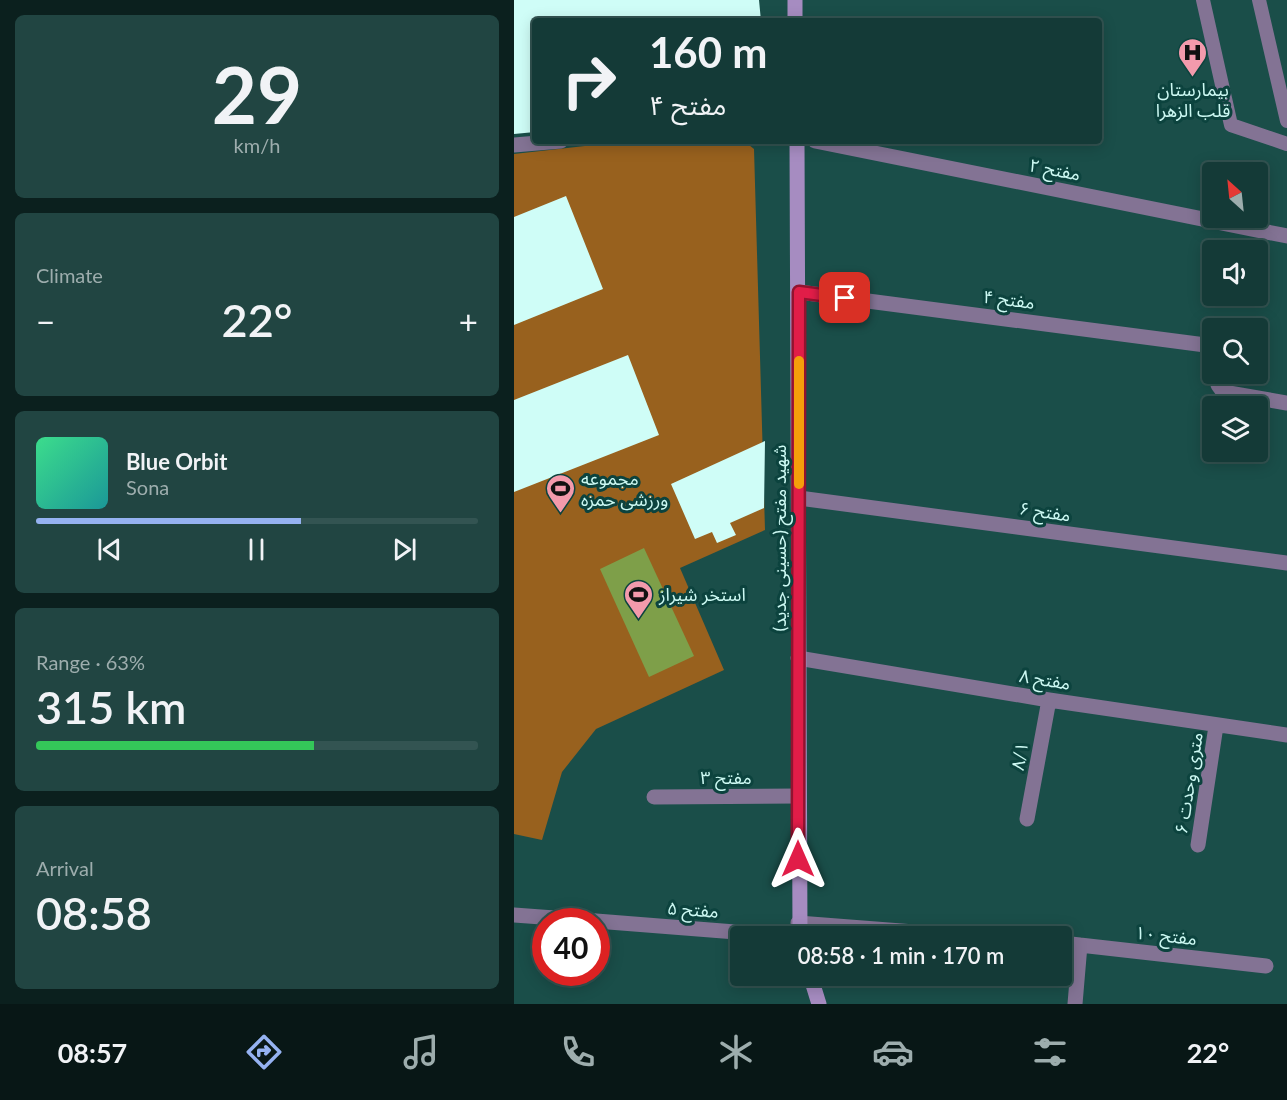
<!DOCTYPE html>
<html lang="en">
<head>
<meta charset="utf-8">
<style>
  body { margin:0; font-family:Lato,"Noto Sans Arabic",sans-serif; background:#214542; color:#f1f3f6; height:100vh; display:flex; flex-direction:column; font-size:22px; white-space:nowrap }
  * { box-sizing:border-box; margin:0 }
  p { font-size:20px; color:#9dadad }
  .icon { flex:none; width:33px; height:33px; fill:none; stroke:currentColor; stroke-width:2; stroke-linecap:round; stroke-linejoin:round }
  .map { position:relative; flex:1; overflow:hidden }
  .details { display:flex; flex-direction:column; gap:15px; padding:15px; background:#0b201e; width:514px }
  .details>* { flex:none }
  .top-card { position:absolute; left:18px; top:18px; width:570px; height:126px; border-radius:6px; box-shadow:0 3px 15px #0003,0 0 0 2px #335452; background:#143a37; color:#f1f3f6; overflow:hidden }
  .needle { width:39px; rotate:333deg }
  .fabs { position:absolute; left:688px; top:162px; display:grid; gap:12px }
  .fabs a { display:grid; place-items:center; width:66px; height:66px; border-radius:6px; background:#143a37; box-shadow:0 3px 15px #0003,0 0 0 2px #335452; font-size:30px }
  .speed { position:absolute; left:18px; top:908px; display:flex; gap:12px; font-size:30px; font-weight:700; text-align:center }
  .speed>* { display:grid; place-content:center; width:78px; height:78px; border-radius:50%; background:#143a37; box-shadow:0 3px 15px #0003,0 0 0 2px #335452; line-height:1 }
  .speed .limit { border:9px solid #d22; background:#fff; color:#111 }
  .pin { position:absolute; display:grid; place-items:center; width:51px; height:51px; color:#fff; margin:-26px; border-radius:12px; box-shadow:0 3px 9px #0006 }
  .me { position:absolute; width:66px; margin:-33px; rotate:0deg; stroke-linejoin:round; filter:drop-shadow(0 0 4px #0008) }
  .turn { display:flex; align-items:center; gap:21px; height:126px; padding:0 18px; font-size:27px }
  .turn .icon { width:78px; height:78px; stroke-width:2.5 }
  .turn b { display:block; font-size:42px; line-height:51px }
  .big { font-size:45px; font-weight:600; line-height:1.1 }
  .details .tile { flex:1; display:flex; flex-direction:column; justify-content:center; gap:9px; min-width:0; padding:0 21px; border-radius:9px; background:#214542 }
  .details .dial { align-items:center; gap:0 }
  .dial b { font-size:78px; line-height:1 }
  .song { display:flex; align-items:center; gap:18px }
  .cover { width:72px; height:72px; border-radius:9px; background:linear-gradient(135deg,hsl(150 70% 55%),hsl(180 70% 35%)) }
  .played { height:6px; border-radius:3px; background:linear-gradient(90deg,#95b2f1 60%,#335452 60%) }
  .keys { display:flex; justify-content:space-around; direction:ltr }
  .heat { display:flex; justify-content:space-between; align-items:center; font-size:33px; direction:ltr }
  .charge { height:9px; border-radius:4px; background:linear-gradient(90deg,#34c759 63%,#335452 0) }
  .trip { position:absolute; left:216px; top:926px; width:342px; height:60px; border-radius:6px; background:#143a37; box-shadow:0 3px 15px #0003,0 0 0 2px #335452; font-weight:600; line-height:60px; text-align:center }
  .tabs { display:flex; height:96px; justify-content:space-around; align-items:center; background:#081716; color:#9dadad }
  .tabs .icon { width:42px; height:42px }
  .tabs .active { color:#95b2f1 }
  .tabs b { font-size:27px; color:#f1f3f6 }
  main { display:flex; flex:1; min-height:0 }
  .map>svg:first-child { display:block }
  .green { fill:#98611e }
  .water { fill:#7e9f49 }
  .building { fill:#cffdf7 }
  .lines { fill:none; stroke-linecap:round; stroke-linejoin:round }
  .lane { stroke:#837394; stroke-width:14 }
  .street { stroke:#837394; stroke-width:15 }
  .secondary { stroke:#a68cc1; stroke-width:15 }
  .route-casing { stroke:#92132f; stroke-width:15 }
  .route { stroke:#e11d48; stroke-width:10 }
  .slow { stroke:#f59e0b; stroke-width:10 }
  .labels { text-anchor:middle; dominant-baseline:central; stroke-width:6; stroke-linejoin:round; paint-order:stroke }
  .poi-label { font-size:18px; fill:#cdf9f3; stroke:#0c433e; text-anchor:start }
  .street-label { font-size:18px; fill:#cdf9f3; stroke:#0c433e }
</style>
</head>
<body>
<main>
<section class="details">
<div class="tile dial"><b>29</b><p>km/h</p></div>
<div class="tile"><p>Climate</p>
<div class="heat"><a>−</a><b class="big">22°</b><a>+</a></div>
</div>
<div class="tile">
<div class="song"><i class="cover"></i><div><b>Blue Orbit</b><p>Sona</p></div></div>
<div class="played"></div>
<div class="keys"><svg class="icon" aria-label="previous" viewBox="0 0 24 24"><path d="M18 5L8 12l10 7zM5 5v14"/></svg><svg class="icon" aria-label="pause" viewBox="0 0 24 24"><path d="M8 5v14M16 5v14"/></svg><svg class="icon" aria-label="next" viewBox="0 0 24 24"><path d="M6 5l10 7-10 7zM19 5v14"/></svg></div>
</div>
<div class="tile"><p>Range · 63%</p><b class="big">315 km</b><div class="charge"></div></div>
<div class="tile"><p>Arrival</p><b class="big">08:58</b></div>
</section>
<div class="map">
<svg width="773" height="1004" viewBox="0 0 773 1004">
  <rect width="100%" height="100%" fill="#1a4e49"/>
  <path class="green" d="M115,141H230L240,149L251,530L166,568L210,670L82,729L48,772L28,840L0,834V154Z"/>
  <path class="water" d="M130,548L180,656L135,677L86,569Z"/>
  <path class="building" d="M0,0H245L247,21H21V132L0,134Z
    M52,196L89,289L0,325V217Z
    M114,355L145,435L0,492V400Z
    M251,441L250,508L216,523L222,535L203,543L198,532L181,539L157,484Z"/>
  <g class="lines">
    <path class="lane" d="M689,0L717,125L773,144
      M745,0L773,121"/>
    <path class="street" d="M301,141L773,236
      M0,145L47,141
      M285,292L699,346
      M705,374L704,385L709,392L773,403
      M285,498L773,563
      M284,658L535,700L773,735
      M140,797L284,796
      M513,819L535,700
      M684,845L702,726
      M0,915L81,921
      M82,921L273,936
      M284,923L452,936
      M548,943L752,966
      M561,1004L566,945"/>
    <path class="secondary" d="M281,0V21
      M283,141L286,936
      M296,975L305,1004"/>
  </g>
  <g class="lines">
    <defs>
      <path id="route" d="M284,859L285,292L331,298"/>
    </defs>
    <use href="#route" class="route-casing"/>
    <use href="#route" class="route"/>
    <path class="slow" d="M285,484V361"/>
  </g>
  <defs>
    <symbol id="hospital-pin" viewBox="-11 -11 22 30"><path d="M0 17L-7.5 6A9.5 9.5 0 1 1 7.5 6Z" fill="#f39aac" stroke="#0c433e"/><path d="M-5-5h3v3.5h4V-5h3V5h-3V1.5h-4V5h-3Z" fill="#111"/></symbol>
    <symbol id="stadium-pin" viewBox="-11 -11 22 30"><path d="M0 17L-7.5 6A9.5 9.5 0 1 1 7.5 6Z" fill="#f39aac" stroke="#0c433e"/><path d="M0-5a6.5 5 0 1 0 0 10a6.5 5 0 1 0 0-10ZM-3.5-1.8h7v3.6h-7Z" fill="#111"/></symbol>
  </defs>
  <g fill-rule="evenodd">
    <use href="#hospital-pin" x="662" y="36" width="33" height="45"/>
    <use href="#stadium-pin" x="30" y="472" width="33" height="45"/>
    <use href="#stadium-pin" x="108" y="578" width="33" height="45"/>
  </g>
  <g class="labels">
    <g class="poi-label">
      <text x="679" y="89" text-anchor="middle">بیمارستان<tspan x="679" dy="21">قلب الزهرا</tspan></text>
      <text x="67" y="478">مجموعه<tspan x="67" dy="21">ورزشی حمزه</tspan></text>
      <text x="145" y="594">استخر شیراز</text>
    </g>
    <g class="street-label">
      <text transform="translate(541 169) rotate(11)">مفتح ۲</text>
      <text transform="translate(495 299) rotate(7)">مفتح ۴</text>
      <text transform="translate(531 511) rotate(8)">مفتح ۶</text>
      <text transform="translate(265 538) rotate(-90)">شهید مفتح (حسینی جدید)</text>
      <text transform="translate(531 679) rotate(9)">مفتح ۸</text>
      <text transform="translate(505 756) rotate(-80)">۸/۱</text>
      <text x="212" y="777">مفتح ۳</text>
      <text transform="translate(674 783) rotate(-81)">۶ متری وحدت</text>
      <text transform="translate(179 909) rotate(4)">مفتح ۵</text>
      <text transform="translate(652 935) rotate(6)">مفتح ۱۰</text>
    </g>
  </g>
</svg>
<div class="fabs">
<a><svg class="needle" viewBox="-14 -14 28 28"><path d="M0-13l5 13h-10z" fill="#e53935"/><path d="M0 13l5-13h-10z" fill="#9dadad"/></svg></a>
<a><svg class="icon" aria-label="sound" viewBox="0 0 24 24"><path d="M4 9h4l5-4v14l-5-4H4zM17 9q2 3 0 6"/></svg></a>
<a><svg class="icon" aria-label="search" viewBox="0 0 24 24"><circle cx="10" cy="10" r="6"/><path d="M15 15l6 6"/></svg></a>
<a><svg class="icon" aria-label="layers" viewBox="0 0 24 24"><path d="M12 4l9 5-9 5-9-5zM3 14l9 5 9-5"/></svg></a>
</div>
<div class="speed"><div class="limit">40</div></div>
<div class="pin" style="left:331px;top:298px;background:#d93025"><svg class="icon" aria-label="arrive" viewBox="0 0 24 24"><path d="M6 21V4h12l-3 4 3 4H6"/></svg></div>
<svg class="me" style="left:284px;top:859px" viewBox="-20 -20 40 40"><path d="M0-17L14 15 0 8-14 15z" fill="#e11d48" stroke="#fff" stroke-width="4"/></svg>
<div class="trip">08:58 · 1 min · 170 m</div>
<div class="top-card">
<div class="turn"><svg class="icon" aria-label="right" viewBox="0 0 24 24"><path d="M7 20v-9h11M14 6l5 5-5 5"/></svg><div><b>160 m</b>مفتح ۴</div></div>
</div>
</div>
</main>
<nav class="tabs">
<b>08:57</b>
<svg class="icon active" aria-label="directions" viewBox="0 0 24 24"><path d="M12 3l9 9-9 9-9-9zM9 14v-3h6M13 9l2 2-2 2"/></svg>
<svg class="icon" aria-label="music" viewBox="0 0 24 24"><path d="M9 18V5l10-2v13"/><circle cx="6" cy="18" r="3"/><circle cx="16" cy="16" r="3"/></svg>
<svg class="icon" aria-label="phone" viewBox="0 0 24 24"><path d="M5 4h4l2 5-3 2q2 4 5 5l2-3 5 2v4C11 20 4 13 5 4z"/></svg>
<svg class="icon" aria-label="climate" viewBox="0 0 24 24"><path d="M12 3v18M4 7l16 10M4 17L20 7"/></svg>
<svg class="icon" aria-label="car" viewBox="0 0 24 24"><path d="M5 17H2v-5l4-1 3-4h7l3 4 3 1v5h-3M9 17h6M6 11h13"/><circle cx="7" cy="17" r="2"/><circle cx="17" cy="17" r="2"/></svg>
<svg class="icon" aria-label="filters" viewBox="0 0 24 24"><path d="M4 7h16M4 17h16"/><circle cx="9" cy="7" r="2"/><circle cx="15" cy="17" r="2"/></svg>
<b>22°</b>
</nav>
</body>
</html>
